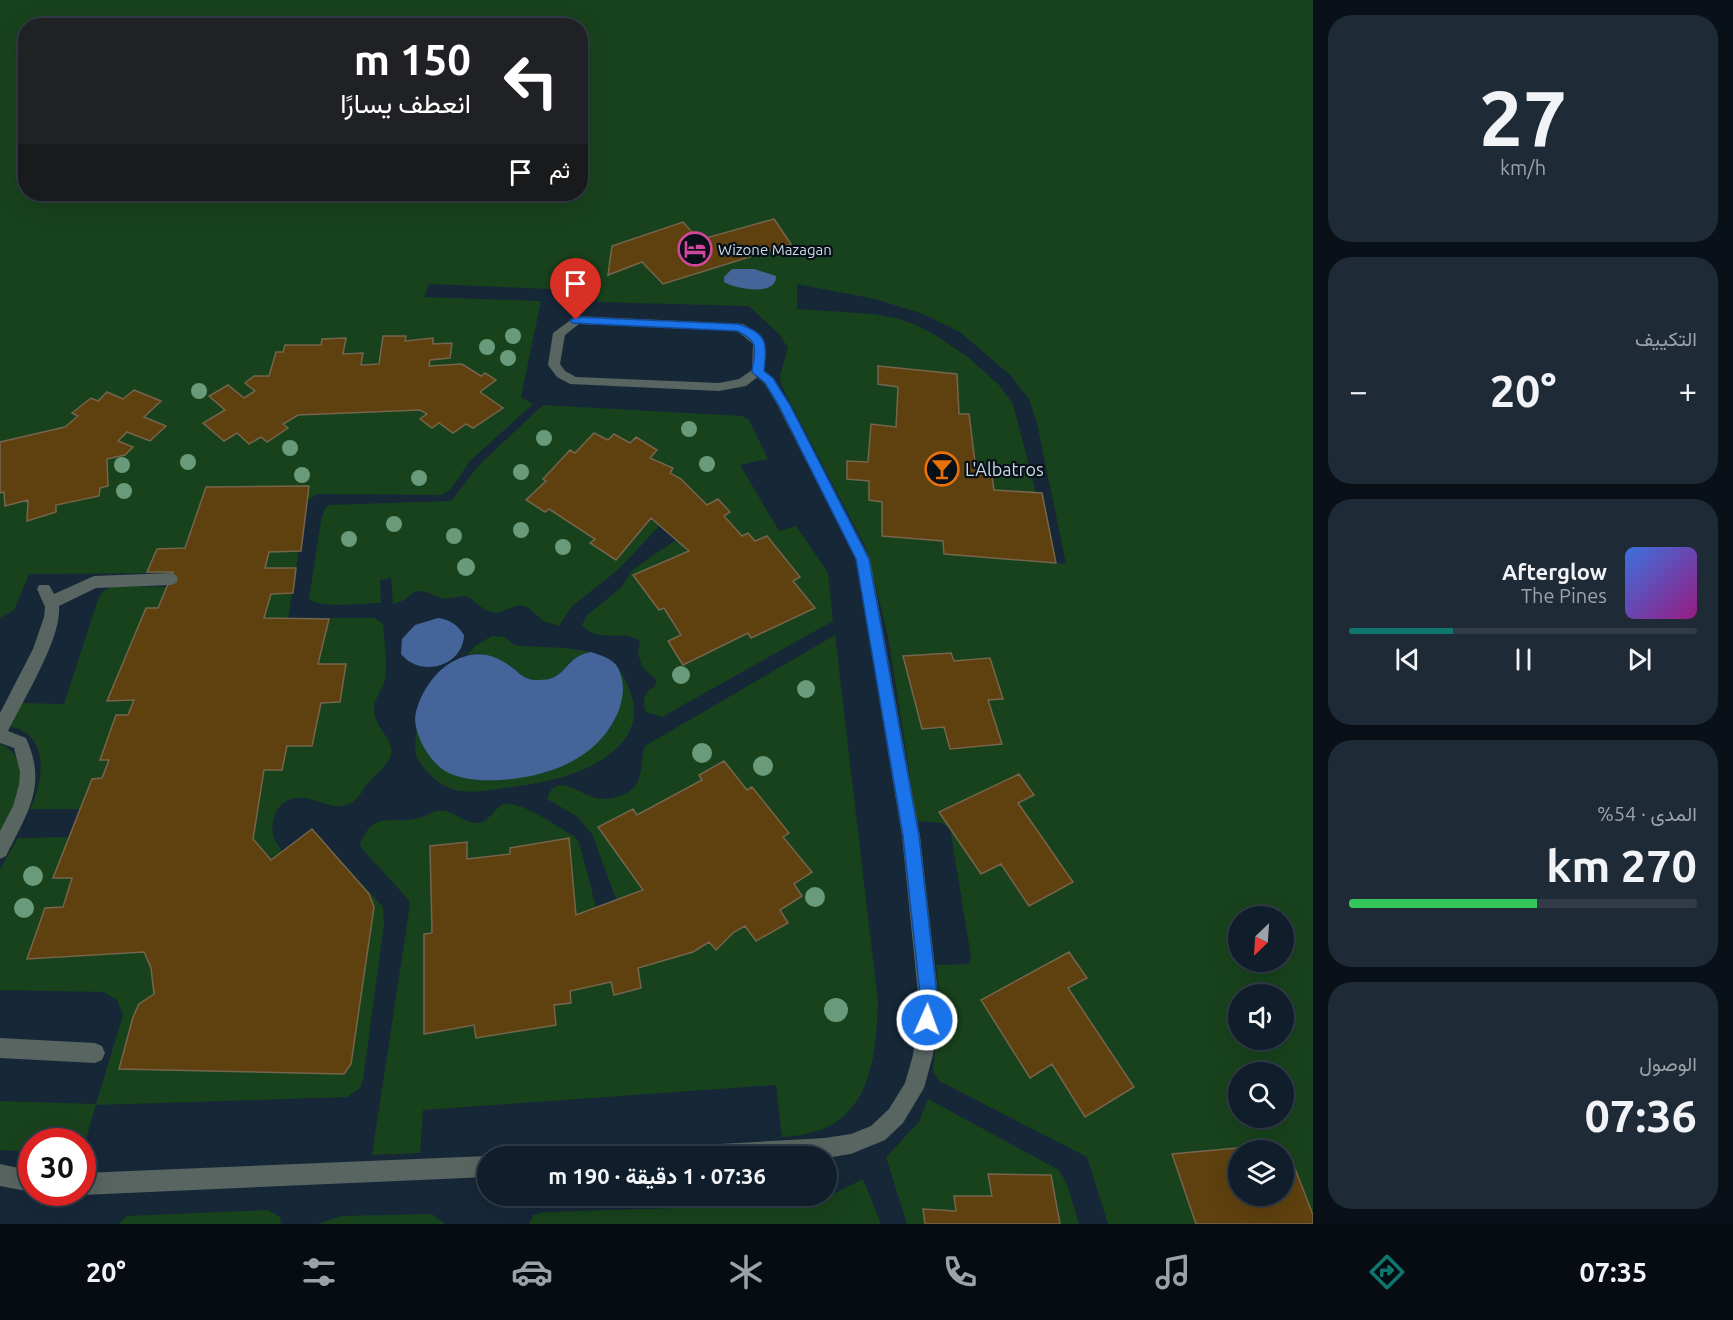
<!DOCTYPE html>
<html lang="ar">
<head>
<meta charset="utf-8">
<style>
  body { margin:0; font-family:Ubuntu,Vazirmatn,sans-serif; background:#1e2a36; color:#f1f3f6; direction:rtl; height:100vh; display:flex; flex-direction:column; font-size:22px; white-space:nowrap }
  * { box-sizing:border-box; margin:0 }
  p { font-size:20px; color:#9ca2a8 }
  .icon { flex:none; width:33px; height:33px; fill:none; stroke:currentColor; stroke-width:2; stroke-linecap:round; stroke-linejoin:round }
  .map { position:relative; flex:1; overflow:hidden; direction:ltr }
  .side { display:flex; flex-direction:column; gap:15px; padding:15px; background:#091017; width:420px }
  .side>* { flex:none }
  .top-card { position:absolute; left:18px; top:18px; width:570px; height:183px; border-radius:24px; box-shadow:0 6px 24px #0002,0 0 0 2px #303b47; direction:rtl; background:#202124; color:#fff; overflow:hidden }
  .needle { width:39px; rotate:205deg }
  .tools { position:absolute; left:1228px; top:906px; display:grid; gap:12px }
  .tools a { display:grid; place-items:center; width:66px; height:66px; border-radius:50%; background:#101d2a; box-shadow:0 6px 24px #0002,0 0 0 2px #303b47; font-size:30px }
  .speed { position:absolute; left:18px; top:1128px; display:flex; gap:12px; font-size:30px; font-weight:700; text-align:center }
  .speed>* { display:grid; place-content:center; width:78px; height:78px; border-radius:50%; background:#101d2a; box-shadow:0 6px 24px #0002,0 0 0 2px #303b47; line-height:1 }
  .speed .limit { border:9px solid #d22; background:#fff; color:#111 }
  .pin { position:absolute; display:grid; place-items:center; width:51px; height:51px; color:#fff; margin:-62px -26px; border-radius:50% 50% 50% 0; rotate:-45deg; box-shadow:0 0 6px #0007 }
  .pin .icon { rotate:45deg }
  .me { position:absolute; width:66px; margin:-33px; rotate:2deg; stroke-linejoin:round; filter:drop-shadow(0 0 4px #0008) }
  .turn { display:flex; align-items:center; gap:21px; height:126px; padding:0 18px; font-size:27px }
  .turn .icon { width:78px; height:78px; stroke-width:2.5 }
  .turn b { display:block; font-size:42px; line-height:51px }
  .then { display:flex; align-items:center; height:57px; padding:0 18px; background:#0003; gap:12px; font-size:22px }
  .big { font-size:45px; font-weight:700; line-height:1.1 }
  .side .card { flex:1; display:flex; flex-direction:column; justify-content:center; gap:9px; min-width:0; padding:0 21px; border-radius:24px; background:#1e2a36 }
  .side .dial { align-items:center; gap:0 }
  .dial b { font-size:78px; line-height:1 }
  .song { display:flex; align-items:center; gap:18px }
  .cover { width:72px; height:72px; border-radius:9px; background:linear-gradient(135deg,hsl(220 70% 55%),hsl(310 70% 35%)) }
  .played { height:6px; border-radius:3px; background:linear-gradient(90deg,#0f766e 30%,#303b47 30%) }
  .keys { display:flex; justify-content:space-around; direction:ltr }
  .heat { display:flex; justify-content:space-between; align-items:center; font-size:33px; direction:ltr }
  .charge { height:9px; border-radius:4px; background:linear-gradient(90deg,#34c759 54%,#303b47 0) }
  .trip { position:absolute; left:477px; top:1146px; width:360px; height:60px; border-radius:30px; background:#101d2a; box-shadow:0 6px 24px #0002,0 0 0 2px #303b47; font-weight:700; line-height:60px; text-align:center; direction:rtl }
  .dock { display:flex; height:96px; justify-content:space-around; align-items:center; background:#060c11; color:#9ca2a8 }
  .dock .icon { width:42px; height:42px }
  .dock .current { color:#0f766e }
  .dock b { font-size:27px; color:#f1f3f6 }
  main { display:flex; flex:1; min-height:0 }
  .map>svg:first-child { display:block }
  .green { fill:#18421c; fill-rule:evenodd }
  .water { fill:#44649a }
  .building { fill:#5f410f; stroke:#75644e; stroke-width:1.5 }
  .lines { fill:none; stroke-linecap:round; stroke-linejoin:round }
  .service { fill:#586561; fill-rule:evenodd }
  .minor { fill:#586561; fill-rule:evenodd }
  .tree { fill:#699b7a }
  .route { fill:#1a73e8; stroke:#114b97; stroke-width:1.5 }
  .labels { text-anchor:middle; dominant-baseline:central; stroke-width:4.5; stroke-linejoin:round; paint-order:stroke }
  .far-poi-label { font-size:15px; fill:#cbd7e2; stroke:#081017; text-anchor:start }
  .poi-label { font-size:18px; fill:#cbd7e2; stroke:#081017; text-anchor:start }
</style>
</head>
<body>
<main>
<section class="side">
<div class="card dial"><b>27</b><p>km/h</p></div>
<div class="card"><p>التكييف</p>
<div class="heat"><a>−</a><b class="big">20°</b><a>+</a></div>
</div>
<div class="card">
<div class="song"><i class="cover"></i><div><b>Afterglow</b><p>The Pines</p></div></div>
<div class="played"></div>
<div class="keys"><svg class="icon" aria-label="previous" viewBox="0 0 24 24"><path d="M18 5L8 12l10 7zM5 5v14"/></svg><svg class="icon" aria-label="pause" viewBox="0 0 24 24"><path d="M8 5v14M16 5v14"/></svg><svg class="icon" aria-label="next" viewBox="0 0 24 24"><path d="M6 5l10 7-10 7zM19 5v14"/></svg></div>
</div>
<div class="card"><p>المدى · 54%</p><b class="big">270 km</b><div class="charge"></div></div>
<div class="card"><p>الوصول</p><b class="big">07:36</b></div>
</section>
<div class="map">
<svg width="1313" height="1224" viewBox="0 0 1313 1224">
  <rect width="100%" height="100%" fill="#162738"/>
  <path class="green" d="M0,0H1313V1224H1108L1087,1157L939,1081L933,1071L940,1003L936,965L969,964L971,957L950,828L941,823L917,821L888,636L866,548L781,385L780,376L788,348L780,335L749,306L597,302L599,291L429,284L424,297L541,301L521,397L533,404L470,461L451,489L442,495L317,494L307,501L288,618H375L383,624C384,639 388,665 385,679C383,689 374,698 374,709C374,728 395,739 391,755C388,766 375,774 368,783C364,787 362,794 357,798C338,818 319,796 297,798C279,799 270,819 273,835C274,841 279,846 282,851L312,829L383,907L384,924L363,1080L360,1088L347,1097L96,1105L83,1149L82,1142H32L31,1152L0,1150V1101L96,1104L123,1015L117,1000L104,992L0,990V869L18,838L69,837L80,809H30C44,779 51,733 7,726L19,703L64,704L98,599L102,592L111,586L167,587L173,573L29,574L14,610L0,618ZM26,26H580V194H26ZM797,284L875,299L923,314L960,332L1010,375L1029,399L1037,423L1066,564L944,553L943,540L1036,493L1013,404L999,385L968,357L937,336L914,324L895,318L874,314L797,309ZM1239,916H1284V962H1239ZM1239,994H1284V1040H1239ZM1239,1072H1284V1118H1239ZM1239,1150H1284V1196H1239Z
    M543,405L742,416L749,420L768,459L740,465L779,531L796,526L828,572L833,621L662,717L646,712C642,702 644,692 654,687L657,680L642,667L638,653L640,641C622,628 598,645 582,625L587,615L621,588L632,570L676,540L660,525L618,570L572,606L559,626L543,621L528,607L519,605L497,613L485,610L470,598L464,596L443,599L427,592L415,591L404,600L393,604L391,578L380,580L381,603C365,603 319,609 309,599L321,520L324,510L328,505L451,501L479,465Z
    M835,635L878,1002C876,1054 872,1118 810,1133C801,1136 791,1136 782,1137L776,1085L423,1110L420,1153L372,1155L410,904L408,899L362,849L360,843C375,811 388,824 415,819C425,817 435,808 446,811C456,814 466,823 477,823C487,823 495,809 503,804C528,803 552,825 574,836L579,842L596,907L576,915L611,982L614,994L641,988L638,968L643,891L616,899L592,834L578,817L547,799C556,770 579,794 595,798C609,801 630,796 637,783C643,772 640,758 645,746Z
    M492,636L505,637L514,645L520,646L566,648L591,652L582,654L570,661L559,675L544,680H531L523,677L512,667L478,653L467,655L475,646Z
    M619,668C631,689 642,714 626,737C600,775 539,784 497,789C483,791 466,794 452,789C438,784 421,769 416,755C414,746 416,736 417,728L428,754L545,773L574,760L610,728L616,717L622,688Z
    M0,744C41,763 13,805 0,833Z
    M928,1099L1059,1170L1067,1184L1079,1224H907L886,1157L919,1122Z
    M863,1179L881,1224H529L533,1215L545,1212L805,1204L831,1195Z
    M268,1210L280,1217L281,1224H119L127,1216Z
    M432,1214L445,1224H317L341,1216Z"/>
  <path class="water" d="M732,269H754L776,276C777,297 735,289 724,282V277Z
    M438,618C450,620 457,624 464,635C463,667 420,678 401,654L402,639L415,625Z
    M591,652C600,655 614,659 618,668C633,697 611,734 588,751C566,768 538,776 512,779C490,781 464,782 445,771C429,761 411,731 416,712C421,693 434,672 452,662C475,649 494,653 514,669C520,674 525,679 534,680C570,682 560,658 591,652Z"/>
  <path class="building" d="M774,219L791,244L663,284L642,262L608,275L612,246L683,222L699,240Z
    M383,336H406L405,341L433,338V344L452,343L450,358L430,360L429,366L462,364L481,376L485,373L496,380L480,392L503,408L473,428L466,424L453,433L439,423L432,428L420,419L427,414L420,410L298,415L283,424L288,428L267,442L261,437L249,444L237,433L224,441L203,423L225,410L209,396L228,385L244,398L255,391L245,383L254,376H269L276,352H283L285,345H321L322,339L346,338L343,354L363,353L361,365L379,364Z
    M878,366L957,374L959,414H969L976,470L991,471L994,490L1042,493L1056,563L944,554L943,541L882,536V502L869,500V481L847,479V461L868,462L871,424L896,427L898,387L878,384Z
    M134,390L161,401L144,417L166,426L150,441L127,432L118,441L133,447L125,455L107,459L108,486L100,488L99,496L56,505V512L27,521L28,500L5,506L4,492L0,493V442L65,427L78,416L72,413L91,398L98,401L107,392L123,399Z
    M594,433L608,440L614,434L630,443L636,437L657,450L650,458L673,468L670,473L681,479L707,505L718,499L730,512L724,516L742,536L748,533L755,541L767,536L800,577L793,581L815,608L751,638L748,633L683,665L668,641L681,635L664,608L659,610L633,575L689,551L651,518L616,560L590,543L595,539L549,509L545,512L526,500L546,481L543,479L570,450L575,453Z
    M309,486L301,551L269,552L265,568H296L293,593L271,594L264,618L329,619L318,664H346L340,702L321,703L312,746H287L282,770H264L253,839L271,860L312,829L369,894L374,907L351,1064L344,1074L119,1069L133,1017L139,1004L154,994L151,968L144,952L27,959L45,908L63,907L72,878H53L92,779L102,778L109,760H100L116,715H128L134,700L107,701L146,608H158L173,572H147L157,549L185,548L206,487Z
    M951,653L954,661L990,658L1003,699L988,700L1002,744L950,749L944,727L922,729L903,656Z
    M724,761L747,790L752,787L789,833L783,837L812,872L794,884L802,896L780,910L788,923L756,941L745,926L734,932L716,950L709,942L693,952L638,968L641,988L614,995L611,982L570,991L571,1003L554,1005L556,1025L476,1038L474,1025L424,1034V934L432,933L430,846L467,842V859L510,854V848L569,838L576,915L643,890L598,827L633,809L637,815L702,780L699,775Z
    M1019,774L1034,795L1018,803L1073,882L1029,906L1001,864L981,874L939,812Z
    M1069,952L1087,978L1068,988L1134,1087L1085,1117L1052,1064L1030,1078L981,1000Z
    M1237,1148L1239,1154V1196H1284V1159L1291,1158L1313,1215V1224H1196L1172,1154Z
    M988,1174L1051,1175L1060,1224H925L923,1209L956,1211L954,1196H992Z"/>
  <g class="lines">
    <path class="service" d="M576,316L743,324C768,337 767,346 764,372L746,386L719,391L570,384L557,377L548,365L553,333ZM579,324L737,331L753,344L752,370L739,379L719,383L576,377L565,371L560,364L565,335Z"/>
    <path class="minor" d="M758,368L773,378L790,405L870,559L920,836L939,1003L933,1055L924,1088L903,1123L885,1140L851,1154L826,1158L674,1156L677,1149L684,1146L825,1138L851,1134L871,1126L889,1109L905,1083L913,1055L919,1003L902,836L856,559L778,406L765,384L752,372Z
      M171,573L176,575L178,579L176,583L171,585L96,588L59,606C62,638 23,700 8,731L26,738C48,786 27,813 6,856L0,859V831L13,806L19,785L20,772L14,748L0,743V713L33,649L44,617L45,607L37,589L39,585H49L54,594L94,576Z
      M0,1038L95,1043L102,1046L105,1053L102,1060L95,1063L0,1058Z
      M488,1156H490H488V1177L82,1195L77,1192H82V1173Z
      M0,1164L32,1171V1192L0,1186Z"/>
  </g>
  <g class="tree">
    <circle cx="513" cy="336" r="8"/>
    <circle cx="487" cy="347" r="8"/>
    <circle cx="508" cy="358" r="8"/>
    <circle cx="199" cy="391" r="8"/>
    <circle cx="689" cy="429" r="8"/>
    <circle cx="544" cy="438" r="8"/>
    <circle cx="290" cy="448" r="8"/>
    <circle cx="188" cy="462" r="8"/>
    <circle cx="707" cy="464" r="8"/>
    <circle cx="122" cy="465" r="8"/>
    <circle cx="521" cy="472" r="8"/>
    <circle cx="302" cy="475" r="8"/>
    <circle cx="419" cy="478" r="8"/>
    <circle cx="124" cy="491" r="8"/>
    <circle cx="394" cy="524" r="8"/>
    <circle cx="521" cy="530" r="8"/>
    <circle cx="454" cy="536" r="8"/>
    <circle cx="349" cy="539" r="8"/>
    <circle cx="563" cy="547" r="8"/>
    <circle cx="466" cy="567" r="9"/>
    <circle cx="681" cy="675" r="9"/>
    <circle cx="806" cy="689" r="9"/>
    <circle cx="702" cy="753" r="10"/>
    <circle cx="763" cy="766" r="10"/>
    <circle cx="33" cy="876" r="10"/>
    <circle cx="815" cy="897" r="10"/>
    <circle cx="24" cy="908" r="10"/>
    <circle cx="836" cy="1010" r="12"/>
  </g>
  <path class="route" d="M576,317L738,324C768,333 767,343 764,371L773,378L790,405L869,559L919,836L938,1003L933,1026L927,1029L921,1026L918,1020L921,1003L903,836L856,559L779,406L765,383L752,372C755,348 760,342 737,331L572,323L570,320Z"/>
  <defs>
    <symbol id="hotel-ring" viewBox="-11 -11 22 22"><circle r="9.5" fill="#081017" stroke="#d1479c" stroke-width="1.5"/><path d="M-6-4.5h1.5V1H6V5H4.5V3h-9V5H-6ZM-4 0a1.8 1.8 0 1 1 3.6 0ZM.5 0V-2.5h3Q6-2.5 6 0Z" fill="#d1479c"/></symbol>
    <symbol id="bar-ring" viewBox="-11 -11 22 22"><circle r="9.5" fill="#081017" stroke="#e8710a" stroke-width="1.5"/><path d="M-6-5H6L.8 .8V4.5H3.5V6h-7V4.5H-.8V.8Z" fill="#e8710a"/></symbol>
  </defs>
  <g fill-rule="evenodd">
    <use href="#hotel-ring" x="676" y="230" width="38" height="38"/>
    <use href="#bar-ring" x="923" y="450" width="38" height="38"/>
  </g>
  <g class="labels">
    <g class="far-poi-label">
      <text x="718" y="249">Wizone Mazagan</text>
    </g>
    <g class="poi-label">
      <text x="965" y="469">L'Albatros</text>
    </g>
  </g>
</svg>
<div class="tools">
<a><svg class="needle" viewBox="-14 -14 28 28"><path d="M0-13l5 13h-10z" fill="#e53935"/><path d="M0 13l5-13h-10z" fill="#9ca2a8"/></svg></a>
<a><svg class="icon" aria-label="sound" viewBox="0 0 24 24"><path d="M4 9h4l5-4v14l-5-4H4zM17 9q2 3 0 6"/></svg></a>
<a><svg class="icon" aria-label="search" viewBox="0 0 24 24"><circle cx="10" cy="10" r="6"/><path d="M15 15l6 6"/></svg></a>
<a><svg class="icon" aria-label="layers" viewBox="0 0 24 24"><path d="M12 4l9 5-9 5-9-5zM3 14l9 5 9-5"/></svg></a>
</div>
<div class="speed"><div class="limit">30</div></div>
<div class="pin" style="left:576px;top:320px;background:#d93025"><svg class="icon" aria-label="arrive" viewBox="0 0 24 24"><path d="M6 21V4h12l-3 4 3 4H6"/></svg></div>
<svg class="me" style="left:927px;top:1020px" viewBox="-20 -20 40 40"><circle r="17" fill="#1a73e8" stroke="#fff" stroke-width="3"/><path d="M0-11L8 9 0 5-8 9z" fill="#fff"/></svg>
<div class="trip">07:36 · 1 دقيقة · 190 m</div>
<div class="top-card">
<div class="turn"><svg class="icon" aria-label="left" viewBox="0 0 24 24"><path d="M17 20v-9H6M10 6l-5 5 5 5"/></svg><div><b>150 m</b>انعطف يسارًا</div></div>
<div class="then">ثم<svg class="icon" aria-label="arrive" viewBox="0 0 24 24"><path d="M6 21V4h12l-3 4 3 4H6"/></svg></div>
</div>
</div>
</main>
<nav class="dock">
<b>07:35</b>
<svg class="icon current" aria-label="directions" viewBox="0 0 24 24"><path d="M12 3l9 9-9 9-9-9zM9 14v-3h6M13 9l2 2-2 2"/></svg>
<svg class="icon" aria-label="music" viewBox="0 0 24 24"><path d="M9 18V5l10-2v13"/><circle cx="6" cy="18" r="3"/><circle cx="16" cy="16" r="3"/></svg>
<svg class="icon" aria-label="phone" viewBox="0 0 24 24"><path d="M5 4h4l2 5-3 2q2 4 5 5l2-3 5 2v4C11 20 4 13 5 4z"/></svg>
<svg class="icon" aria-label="climate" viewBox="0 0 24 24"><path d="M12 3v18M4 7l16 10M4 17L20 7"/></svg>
<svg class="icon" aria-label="car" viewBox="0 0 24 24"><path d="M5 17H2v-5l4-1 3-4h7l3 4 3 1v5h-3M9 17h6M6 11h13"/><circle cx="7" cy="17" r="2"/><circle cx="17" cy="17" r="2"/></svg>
<svg class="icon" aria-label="filters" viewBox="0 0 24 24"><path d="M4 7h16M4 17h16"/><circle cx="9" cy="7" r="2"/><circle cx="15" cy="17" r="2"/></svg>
<b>20°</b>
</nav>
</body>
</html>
